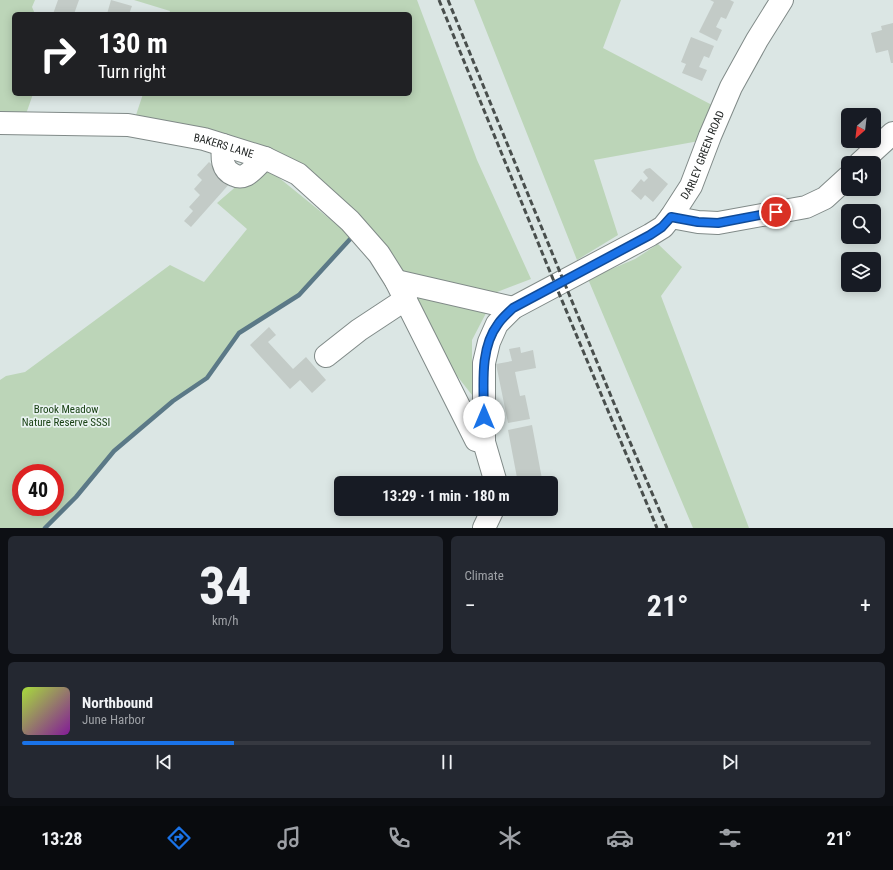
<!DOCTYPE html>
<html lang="en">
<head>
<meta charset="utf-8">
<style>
  body { margin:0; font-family:"Roboto Condensed",sans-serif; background:#242831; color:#f1f3f6; height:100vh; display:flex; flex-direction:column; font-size:15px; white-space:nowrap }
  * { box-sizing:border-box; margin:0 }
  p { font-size:13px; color:#9ea1a6 }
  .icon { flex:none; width:22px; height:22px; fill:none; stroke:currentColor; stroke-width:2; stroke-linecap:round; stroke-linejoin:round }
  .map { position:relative; height:528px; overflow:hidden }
  .panel { display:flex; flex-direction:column; gap:8px; padding:8px; background:#0d0f14; flex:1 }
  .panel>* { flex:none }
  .guide { position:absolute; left:12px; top:12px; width:400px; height:84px; border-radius:6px; box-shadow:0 2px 10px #0003; background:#202124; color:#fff; overflow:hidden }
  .needle { width:26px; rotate:208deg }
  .controls { position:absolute; left:841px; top:108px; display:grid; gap:8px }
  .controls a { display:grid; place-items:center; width:40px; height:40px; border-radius:6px; background:#171b24; box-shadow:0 2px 10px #0003; font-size:20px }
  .speed { position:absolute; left:12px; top:464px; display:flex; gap:8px; font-size:20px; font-weight:700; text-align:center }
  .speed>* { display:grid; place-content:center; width:52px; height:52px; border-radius:50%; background:#171b24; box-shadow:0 2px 10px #0003; line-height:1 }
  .speed .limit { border:6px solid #d22; background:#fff; color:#111 }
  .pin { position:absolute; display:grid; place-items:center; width:34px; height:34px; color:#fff; margin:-17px; border:2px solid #fff; border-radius:50%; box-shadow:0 1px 4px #0007 }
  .me { position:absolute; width:44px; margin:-22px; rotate:0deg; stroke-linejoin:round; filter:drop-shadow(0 0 3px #0008) }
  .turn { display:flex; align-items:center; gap:14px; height:84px; padding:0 20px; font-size:18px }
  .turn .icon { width:52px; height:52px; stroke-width:2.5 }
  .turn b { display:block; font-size:28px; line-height:34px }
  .big { font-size:30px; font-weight:700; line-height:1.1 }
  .panel .widget { flex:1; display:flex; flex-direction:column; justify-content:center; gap:6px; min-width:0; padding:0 14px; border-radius:6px; background:#242831 }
  .panel .dial { align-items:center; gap:0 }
  .dial b { font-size:52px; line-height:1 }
  .song { display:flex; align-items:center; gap:12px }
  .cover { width:48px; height:48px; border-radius:6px; background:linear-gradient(135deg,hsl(80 70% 55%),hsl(290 70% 35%)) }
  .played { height:4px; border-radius:2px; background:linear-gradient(90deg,#1a73e8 25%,#363941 25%) }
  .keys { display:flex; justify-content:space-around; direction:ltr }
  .heat { display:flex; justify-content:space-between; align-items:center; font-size:22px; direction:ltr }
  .panel .tiles { flex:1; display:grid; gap:8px; grid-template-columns:1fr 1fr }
  .widget:last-child { grid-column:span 2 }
  .trip { position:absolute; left:334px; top:476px; width:224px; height:40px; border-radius:6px; background:#171b24; box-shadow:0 2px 10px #0003; font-weight:700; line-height:40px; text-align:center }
  .menu { display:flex; height:64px; justify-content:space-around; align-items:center; background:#090b0e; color:#9ea1a6 }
  .menu .icon { width:28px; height:28px }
  .menu .active { color:#1a73e8 }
  .menu b { font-size:18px; color:#f1f3f6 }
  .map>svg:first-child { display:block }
  .green { fill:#bcd5b8; fill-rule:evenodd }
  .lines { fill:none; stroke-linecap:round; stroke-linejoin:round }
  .stream { stroke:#5b7987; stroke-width:4.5 }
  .building { fill:#c3cbc7 }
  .minor-casing { stroke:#808a88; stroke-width:24 }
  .minor { stroke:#fff; stroke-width:22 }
  .rail { stroke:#494f4d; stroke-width:3; stroke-dasharray:6 3; stroke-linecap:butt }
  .route-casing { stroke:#114b97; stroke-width:10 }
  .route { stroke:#1a73e8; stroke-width:7 }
  .labels { text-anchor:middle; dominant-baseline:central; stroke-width:3.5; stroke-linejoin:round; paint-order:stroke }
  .street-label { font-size:11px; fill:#222625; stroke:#e9f3f1 }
  .park-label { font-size:11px; fill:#1a4215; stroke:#e9f3f1 }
</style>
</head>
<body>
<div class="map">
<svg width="893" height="528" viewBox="0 0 893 528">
  <rect width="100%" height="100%" fill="#dbe6e4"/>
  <path class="green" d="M0,0H35L32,7L35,14H14V94H33L26,114L0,113Z
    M134,0H417L477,160L531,279L497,292L472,340V395L450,367L398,267L255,148L136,115L143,94H410V14H169L170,11Z
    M474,0H621L603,48L712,105L699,141L594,160L618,235L577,260Z
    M262,164L352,237L299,295L239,333L207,378L173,401L114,451L76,497L45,528H0V380L6,376L25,372L170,265L204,282L247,229L217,203ZM21,473H55V507H21Z
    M658,244L682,267L661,296L749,528H693L588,279L635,259Z"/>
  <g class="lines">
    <path class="stream" d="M45,528L76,497L114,451L173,401L207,378L239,333L299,295L352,237"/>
  </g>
  <path class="building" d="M58,0H79L74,14H53Z
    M111,0L132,6L129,14H107Z
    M710,0H730L734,2L726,19L721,17L716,27L722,30L717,41L699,32L714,2Z
    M893,23V63H891L888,50L876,53L871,33L882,30L881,26Z
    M691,37L714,46L709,58L704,56L699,67L707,70L702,81L682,73L686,64L681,62Z
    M209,162L231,182L191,227L184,221L193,211L189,207L200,195L194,189L202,180L197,175Z
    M650,168L668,184L653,202L645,195L641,200L631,191L641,179L644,182L648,178L643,172L646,169Z
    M269,327L276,335L268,342L293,369L306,357L326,380L312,393L300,380L290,389L250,345Z
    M520,347L521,353L533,350L536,368L515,372L520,396L525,395L530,419L508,423L496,364L512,361L509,349Z
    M532,425L542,479L518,483L508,430Z"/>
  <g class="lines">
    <defs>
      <g id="minor">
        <path id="s1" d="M0,123L128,125L204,139L265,158L298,174L350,221L379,254L396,281L476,440L484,442"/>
        <path d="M223,145C222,157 221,170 234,175C238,177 242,177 246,175C253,171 259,163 265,158"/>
        <path d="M860,163L893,133"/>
        <path d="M671,217L698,222L718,223L806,207L825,198L848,177"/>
        <path d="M396,281L513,308"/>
        <path d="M326,356L359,330L406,299"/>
        <path id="s2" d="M496,483L484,442V363L489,342L497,324L513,308L650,235L663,227L671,217L691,186L710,136L731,87L757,40L782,0"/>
        <path d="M484,528L493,509"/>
      </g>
    </defs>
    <use href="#minor" class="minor-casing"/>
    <use href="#minor" class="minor"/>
    <path class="rail" d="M439,0L548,267L657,528
      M448,0L627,435L667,528"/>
  </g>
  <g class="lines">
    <defs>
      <path id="route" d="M484,417C484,387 479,349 498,324C502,318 508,313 513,308L650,235L662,227L671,217L698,222L718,223L776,212"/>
    </defs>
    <use href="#route" class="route-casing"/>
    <use href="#route" class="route"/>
  </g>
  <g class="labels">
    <g class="street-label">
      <text stroke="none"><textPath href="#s1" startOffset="226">BAKERS LANE</textPath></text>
      <text stroke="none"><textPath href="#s2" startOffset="439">DARLEY GREEN ROAD</textPath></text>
    </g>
    <g class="park-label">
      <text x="66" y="409">Brook Meadow<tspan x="66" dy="13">Nature Reserve SSSI</tspan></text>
    </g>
  </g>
</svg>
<div class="controls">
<a><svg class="needle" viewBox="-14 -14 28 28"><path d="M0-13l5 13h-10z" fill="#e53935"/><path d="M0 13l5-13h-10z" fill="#9ea1a6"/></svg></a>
<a><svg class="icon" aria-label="sound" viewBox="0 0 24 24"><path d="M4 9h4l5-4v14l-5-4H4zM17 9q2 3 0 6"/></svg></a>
<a><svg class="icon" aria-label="search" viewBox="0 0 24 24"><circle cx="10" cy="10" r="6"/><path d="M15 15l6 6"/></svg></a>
<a><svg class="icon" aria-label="layers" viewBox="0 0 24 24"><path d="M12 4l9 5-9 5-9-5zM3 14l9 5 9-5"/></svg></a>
</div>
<div class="speed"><div class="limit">40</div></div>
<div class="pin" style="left:776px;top:212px;background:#d93025"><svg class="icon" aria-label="arrive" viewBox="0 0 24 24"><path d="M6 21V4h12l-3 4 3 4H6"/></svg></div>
<svg class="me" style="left:484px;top:417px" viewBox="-20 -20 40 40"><circle r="19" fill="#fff"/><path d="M0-13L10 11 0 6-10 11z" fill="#1a73e8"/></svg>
<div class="trip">13:29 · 1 min · 180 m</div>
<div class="guide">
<div class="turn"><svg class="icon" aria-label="right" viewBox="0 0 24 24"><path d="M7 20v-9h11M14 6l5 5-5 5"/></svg><div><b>130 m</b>Turn right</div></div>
</div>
</div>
<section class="panel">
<div class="tiles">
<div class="widget dial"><b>34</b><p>km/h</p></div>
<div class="widget"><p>Climate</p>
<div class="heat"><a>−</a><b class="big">21°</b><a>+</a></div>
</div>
<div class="widget">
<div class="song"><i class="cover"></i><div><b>Northbound</b><p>June Harbor</p></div></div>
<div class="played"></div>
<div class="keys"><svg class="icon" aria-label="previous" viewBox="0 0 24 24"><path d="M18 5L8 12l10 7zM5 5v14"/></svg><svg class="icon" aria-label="pause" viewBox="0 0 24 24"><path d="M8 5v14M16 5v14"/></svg><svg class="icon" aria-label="next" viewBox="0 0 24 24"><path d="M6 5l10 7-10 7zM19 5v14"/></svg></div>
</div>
</div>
</section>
<nav class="menu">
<b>13:28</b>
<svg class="icon active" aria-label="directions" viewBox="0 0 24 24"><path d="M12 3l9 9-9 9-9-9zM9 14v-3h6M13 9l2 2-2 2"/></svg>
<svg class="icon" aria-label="music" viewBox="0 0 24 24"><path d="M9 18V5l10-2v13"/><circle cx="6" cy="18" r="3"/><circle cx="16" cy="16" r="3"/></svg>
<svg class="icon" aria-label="phone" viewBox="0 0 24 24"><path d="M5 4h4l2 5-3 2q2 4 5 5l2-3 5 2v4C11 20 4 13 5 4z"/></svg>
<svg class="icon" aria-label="climate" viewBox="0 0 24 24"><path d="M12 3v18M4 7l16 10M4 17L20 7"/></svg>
<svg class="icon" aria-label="car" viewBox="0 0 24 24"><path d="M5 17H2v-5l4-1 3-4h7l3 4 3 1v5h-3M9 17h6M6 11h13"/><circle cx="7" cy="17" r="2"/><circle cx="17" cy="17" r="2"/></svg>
<svg class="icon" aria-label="filters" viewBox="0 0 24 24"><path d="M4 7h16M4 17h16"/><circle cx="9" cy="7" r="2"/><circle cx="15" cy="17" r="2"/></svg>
<b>21°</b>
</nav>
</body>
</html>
